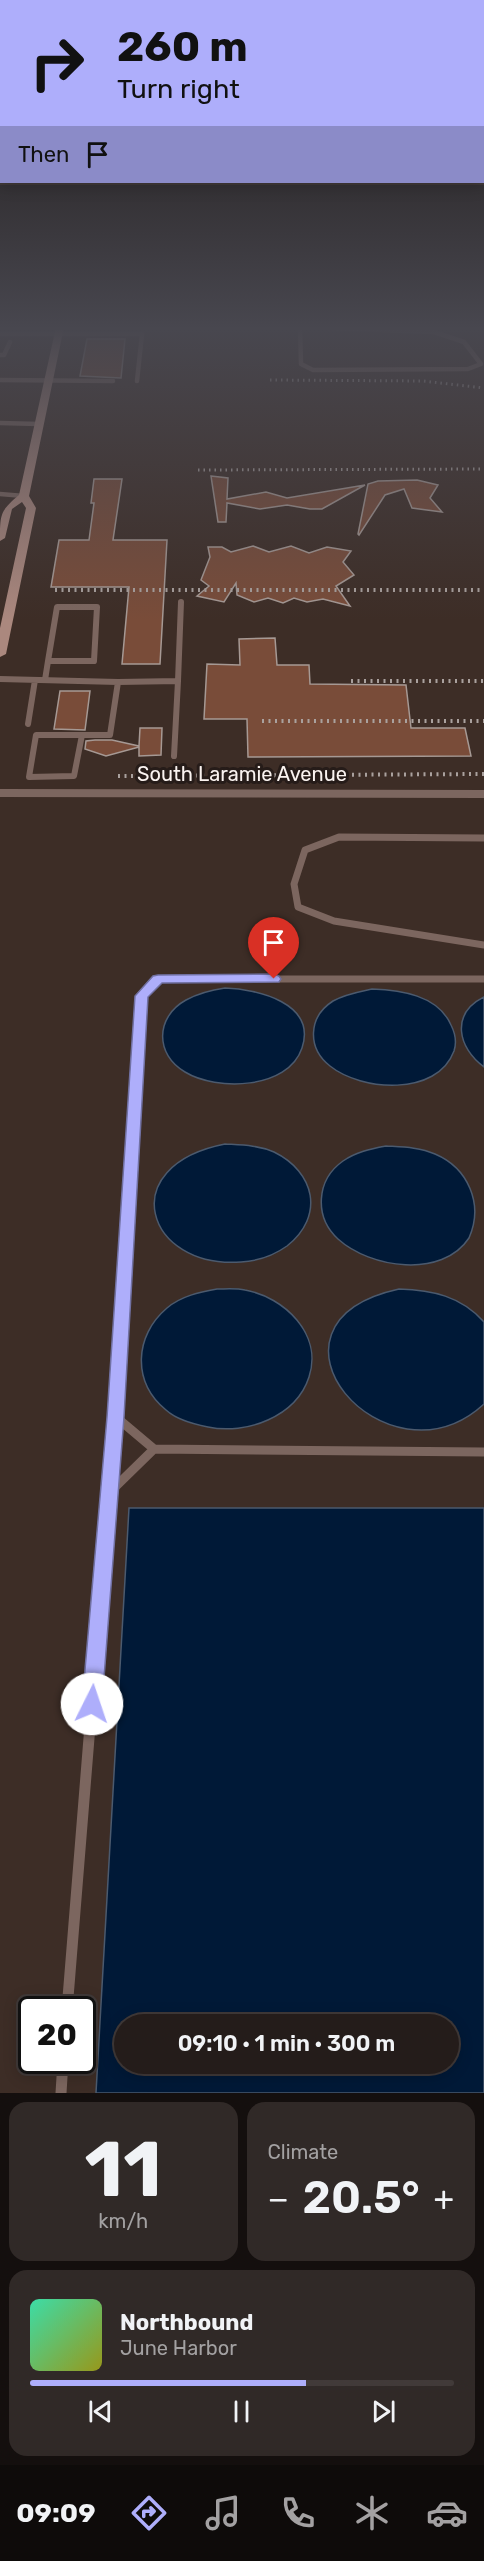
<!DOCTYPE html>
<html lang="en">
<head>
<meta charset="utf-8">
<style>
  body { margin:0; font-family:Rubik,sans-serif; background:#302927; color:#f1f3f6; height:100vh; display:flex; flex-direction:column; font-size:22px; white-space:nowrap }
  * { box-sizing:border-box; margin:0 }
  p { font-size:20px; color:#a3a1a2 }
  .icon { flex:none; width:33px; height:33px; fill:none; stroke:currentColor; stroke-width:2; stroke-linecap:round; stroke-linejoin:round }
  .map { position:relative; height:2093px; overflow:hidden }
  .drawer { display:flex; flex-direction:column; gap:9px; padding:9px; background:#140f0e; flex:1 }
  .drawer>* { flex:none }
  .top-card { position:absolute; left:0px; top:0px; width:484px; height:183px; box-shadow:0 3px 15px #0003,0 0 0 2px #413a39; background:#aeaefb; color:#111; overflow:hidden }
  .speed { position:absolute; left:18px; top:1996px; display:flex; gap:12px; font-size:30px; font-weight:700; text-align:center }
  .speed>* { display:grid; place-content:center; width:78px; height:78px; border-radius:50%; background:#241c1a; box-shadow:0 3px 15px #0003,0 0 0 2px #413a39; line-height:1 }
  .speed .limit { border:3px solid #111; border-radius:9px; background:#fff; color:#111 }
  .pin { position:absolute; display:grid; place-items:center; width:51px; height:51px; color:#fff; margin:-62px -26px; border-radius:50% 50% 50% 0; rotate:-45deg; box-shadow:0 0 6px #0007 }
  .pin .icon { rotate:45deg }
  .me { position:absolute; width:66px; margin:-33px; rotate:4deg; stroke-linejoin:round; filter:drop-shadow(0 0 4px #0008) }
  .turn { display:flex; align-items:center; gap:21px; height:126px; padding:0 18px; font-size:27px }
  .turn .icon { width:78px; height:78px; stroke-width:2.5 }
  .turn b { display:block; font-size:42px; line-height:51px }
  .then { display:flex; align-items:center; height:57px; padding:0 18px; background:#0003; gap:12px; font-size:22px }
  .big { font-size:45px; font-weight:600; line-height:1.1 }
  .drawer .card { flex:1; display:flex; flex-direction:column; justify-content:center; gap:9px; min-width:0; padding:0 21px; border-radius:18px; background:#302927 }
  .drawer .dial { align-items:center; gap:0 }
  .dial b { font-size:78px; line-height:1 }
  .song { display:flex; align-items:center; gap:18px }
  .cover { width:72px; height:72px; border-radius:9px; background:linear-gradient(135deg,hsl(160 70% 55%),hsl(60 70% 35%)) }
  .played { height:6px; border-radius:3px; background:linear-gradient(90deg,#aeaefb 65%,#413a39 65%) }
  .keys { display:flex; justify-content:space-around; direction:ltr }
  .heat { display:flex; justify-content:space-between; align-items:center; font-size:33px; direction:ltr }
  .drawer .tiles { flex:1; display:grid; gap:9px; grid-template-columns:1fr 1fr }
  .card:last-child { grid-column:span 2 }
  .trip { position:absolute; left:114px; top:2014px; width:345px; height:60px; border-radius:30px; background:#241c1a; box-shadow:0 3px 15px #0003,0 0 0 2px #413a39; font-weight:600; line-height:60px; text-align:center }
  .menu { display:flex; height:96px; justify-content:space-around; align-items:center; background:#0e0b0a; color:#a3a1a2 }
  .menu .icon { width:42px; height:42px }
  .menu .active { color:#aeaefb }
  .menu b { font-size:27px; color:#f1f3f6 }
  .map>svg:first-child { display:block }
  .built { fill:#3d2d26; fill-rule:evenodd }
  .water { fill:#001937; stroke:#4b5a6e; stroke-width:1.5; fill-rule:evenodd }
  .building { fill:#794c39; stroke:#a69994; stroke-width:1.5 }
  .lines { fill:none; stroke-linecap:round; stroke-linejoin:round }
  .service-far4 { stroke:#7c665f; stroke-width:4.5 }
  .service-far3 { stroke:#7c665f; stroke-width:6 }
  .service-far2 { stroke:#7c665f; stroke-width:7 }
  .service-far1 { stroke:#7c665f; stroke-width:9 }
  .service { stroke:#7c665f; stroke-width:11 }
  .minor { fill:#7c665f; fill-rule:evenodd }
  .secondary { fill:#ab887e; fill-rule:evenodd }
  .rail-far1 { stroke:#aaa19e; stroke-width:3; stroke-dasharray:1.5 4; stroke-linecap:butt }
  .rail { stroke:#aaa19e; stroke-width:4; stroke-dasharray:2 4.5; stroke-linecap:butt }
  .route { fill:#aeaefb; stroke:#7171a3; stroke-width:1.5 }
  .labels { text-anchor:middle; dominant-baseline:central; stroke-width:6; stroke-linejoin:round; paint-order:stroke }
  .street-label { font-size:20px; fill:#faf3f0; stroke:#261c19 }
</style>
</head>
<body>
<div class="map">
<svg width="484" height="2093" viewBox="0 0 484 2093">
  <rect width="100%" height="100%" fill="#302622"/>
  <path class="built" d="M0,327H484V2093H0ZM32,2010H82V2061H32ZM124,2025H448V2064H124Z"/>
  <path class="water" d="M225,988C257,989 317,1003 302,1048C288,1090 216,1091 185,1072C155,1055 155,1017 186,1000C199,993 211,990 225,988Z
    M372,989C400,990 438,995 451,1025C455,1033 457,1042 454,1051C437,1097 361,1091 330,1066C307,1048 308,1017 333,1001C345,994 358,992 372,989Z
    M484,997V1067C458,1048 450,1014 484,997Z
    M225,1144C241,1145 258,1145 274,1152C315,1172 325,1216 287,1246C273,1256 258,1261 241,1262C146,1269 113,1166 225,1144Z
    M386,1146C402,1147 419,1147 435,1154C468,1168 484,1204 469,1238C442,1279 370,1268 338,1239C314,1217 316,1180 343,1161C356,1152 370,1149 386,1146Z
    M217,1289C226,1289 236,1288 245,1290C284,1297 323,1334 309,1377C296,1417 246,1435 208,1427C193,1424 177,1420 166,1410C132,1382 134,1336 167,1308C181,1296 200,1292 217,1289Z
    M399,1289C432,1290 461,1296 484,1322V1404C386,1494 240,1324 399,1289Z
    M129,1508H484V2093H96ZM124,2025H448V2064H124Z"/>
  <path class="building" d="M87,339H125L121,378L80,376Z
    M211,476L228,478L227,499L266,492L287,498L365,485L322,509H310L287,505L260,509L227,503L226,522H218Z
    M94,479H122L113,540H167L160,664H122L129,587H51L59,540H89L94,503H91Z
    M417,480L438,485L430,498L442,512L412,508L404,489L385,495L359,535L358,534L368,484L378,481Z
    M253,546L269,552L291,546L309,553L327,547L351,551L343,562L354,575L336,586L350,606L323,599L307,602L294,598L283,603L268,598L254,602L237,595L236,583L224,602L197,596L209,586L201,580L210,557L208,547H222L231,552Z
    M275,638L277,665H309L310,684L406,685L411,728H465L471,756L248,757L247,719H204L207,664L240,665L239,639Z
    M60,691H90L85,730L54,729Z
    M140,728H162L161,755L139,756V747L106,756L85,749L86,741L95,740H112L139,746Z"/>
  <g class="lines">
    <path class="service-far4" d="M60,327H300
      M300,327L434,332L464,342L481,364L468,369L313,370L301,364Z
      M0,334H142L137,381
      M0,355H4L10,342
      M0,380L113,381
      M0,423L39,424
      M0,494L24,496"/>
    <path class="service-far3" d="M57,607H97L94,661H48Z
      M0,679L118,682L110,735H82
      M45,680L48,661
      M118,682L178,681L181,602
      M28,724L35,680
      M36,735H82L74,776L29,777Z
      M174,756L178,681"/>
    <path class="service-far2" d="M484,838L339,837L305,850L294,884L298,907L334,921L484,945
      M133,1146L142,996L158,979H484"/>
    <path class="service-far1" d="M133,1144L116,1417L154,1449
      M109,1493L116,1417
      M103,1567L109,1493L154,1449L484,1452"/>
    <path class="service" d="M67,2010L103,1565
      M61,2093L63,2061"/>
    <path class="minor" d="M0,789L484,790V798L0,797Z"/>
    <path class="secondary" d="M56,327H64L29,496L36,508L6,654L0,657V628L26,508L22,502L12,509L5,538L0,541C0,514 0,511 19,495Z"/>
    <path class="rail-far1" d="M270,380L423,381L484,388
      M198,470L484,469"/>
    <path class="rail" d="M55,590H484
      M351,681H484
      M262,721H484
      M118,776L484,774"/>
  </g>
  <linearGradient id="sky" x2="0" y2="1"><stop stop-color="#1a1513"/><stop offset="0.53" stop-color="#48474f"/><stop offset="1" stop-color="#48474f" stop-opacity="0"/></linearGradient>
  <rect width="484" height="620" fill="url(#sky)"/>
  <path class="route" d="M274,974L279,976L281,979L279,982L162,983L148,997L124,1417L102,1704L99,1711L92,1714L85,1711L82,1704L107,1417L135,996L153,976L158,975Z"/>
  <g class="labels">
    <g class="street-label">
      <text x="242" y="774">South Laramie Avenue</text>
    </g>
  </g>
</svg>
<div class="speed"><div class="limit">20</div></div>
<div class="pin" style="left:274px;top:979px;background:#d93025"><svg class="icon" aria-label="arrive" viewBox="0 0 24 24"><path d="M6 21V4h12l-3 4 3 4H6"/></svg></div>
<svg class="me" style="left:92px;top:1704px" viewBox="-20 -20 40 40"><circle r="19" fill="#fff"/><path d="M0-13L10 11 0 6-10 11z" fill="#aeaefb"/></svg>
<div class="trip">09:10 · 1 min · 300 m</div>
<div class="top-card">
<div class="turn"><svg class="icon" aria-label="right" viewBox="0 0 24 24"><path d="M7 20v-9h11M14 6l5 5-5 5"/></svg><div><b>260 m</b>Turn right</div></div>
<div class="then">Then<svg class="icon" aria-label="arrive" viewBox="0 0 24 24"><path d="M6 21V4h12l-3 4 3 4H6"/></svg></div>
</div>
</div>
<section class="drawer">
<div class="tiles">
<div class="card dial"><b>11</b><p>km/h</p></div>
<div class="card"><p>Climate</p>
<div class="heat"><a>−</a><b class="big">20.5°</b><a>+</a></div>
</div>
<div class="card">
<div class="song"><i class="cover"></i><div><b>Northbound</b><p>June Harbor</p></div></div>
<div class="played"></div>
<div class="keys"><svg class="icon" aria-label="previous" viewBox="0 0 24 24"><path d="M18 5L8 12l10 7zM5 5v14"/></svg><svg class="icon" aria-label="pause" viewBox="0 0 24 24"><path d="M8 5v14M16 5v14"/></svg><svg class="icon" aria-label="next" viewBox="0 0 24 24"><path d="M6 5l10 7-10 7zM19 5v14"/></svg></div>
</div>
</div>
</section>
<nav class="menu">
<b>09:09</b>
<svg class="icon active" aria-label="directions" viewBox="0 0 24 24"><path d="M12 3l9 9-9 9-9-9zM9 14v-3h6M13 9l2 2-2 2"/></svg>
<svg class="icon" aria-label="music" viewBox="0 0 24 24"><path d="M9 18V5l10-2v13"/><circle cx="6" cy="18" r="3"/><circle cx="16" cy="16" r="3"/></svg>
<svg class="icon" aria-label="phone" viewBox="0 0 24 24"><path d="M5 4h4l2 5-3 2q2 4 5 5l2-3 5 2v4C11 20 4 13 5 4z"/></svg>
<svg class="icon" aria-label="climate" viewBox="0 0 24 24"><path d="M12 3v18M4 7l16 10M4 17L20 7"/></svg>
<svg class="icon" aria-label="car" viewBox="0 0 24 24"><path d="M5 17H2v-5l4-1 3-4h7l3 4 3 1v5h-3M9 17h6M6 11h13"/><circle cx="7" cy="17" r="2"/><circle cx="17" cy="17" r="2"/></svg>
</nav>
</body>
</html>
